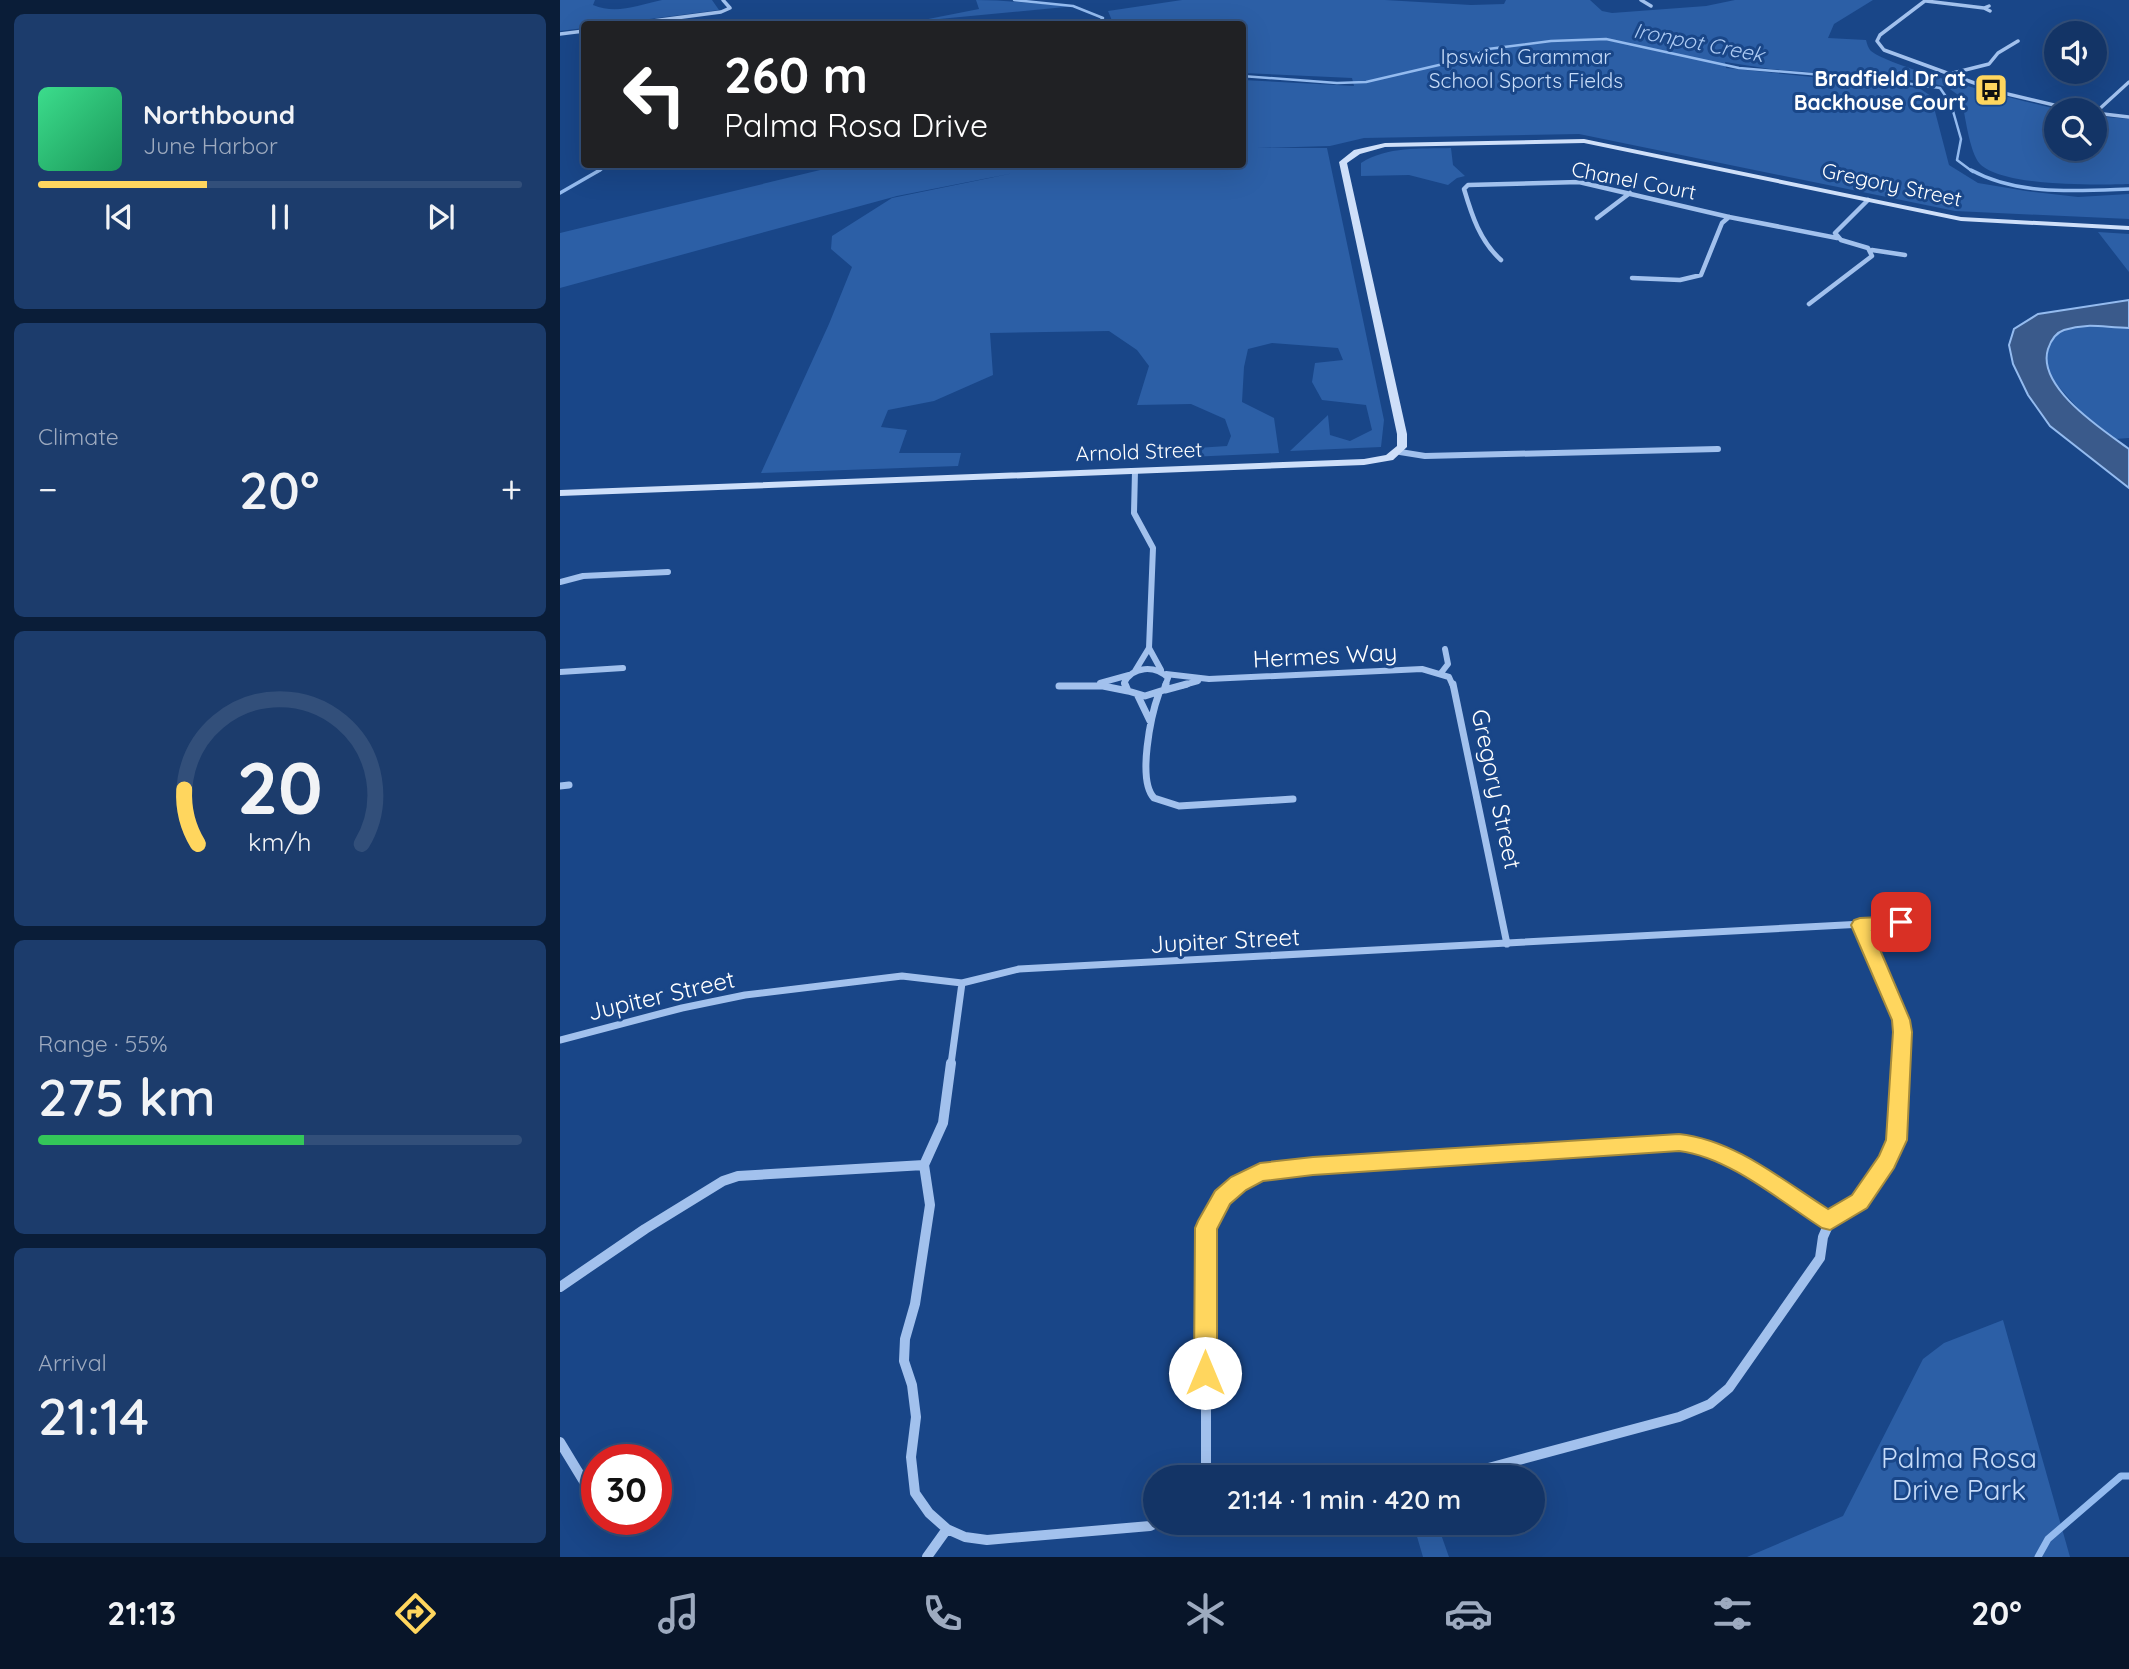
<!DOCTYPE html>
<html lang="en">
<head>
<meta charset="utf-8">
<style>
  body { margin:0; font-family:Quicksand,sans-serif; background:#1c3c6c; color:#f1f3f6; height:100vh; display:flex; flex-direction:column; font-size:26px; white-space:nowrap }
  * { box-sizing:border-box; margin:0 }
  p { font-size:23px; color:#9daabf }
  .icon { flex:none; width:38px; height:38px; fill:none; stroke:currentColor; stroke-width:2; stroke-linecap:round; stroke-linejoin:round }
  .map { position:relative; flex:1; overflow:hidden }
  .details { display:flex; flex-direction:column; gap:14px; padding:14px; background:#0a1d38; width:560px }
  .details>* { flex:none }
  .hud { position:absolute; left:21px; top:21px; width:665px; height:147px; border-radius:7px; box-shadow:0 7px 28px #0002,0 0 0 2px #324f7a; background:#202124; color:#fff; overflow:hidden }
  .fabs { position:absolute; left:1484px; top:21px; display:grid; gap:14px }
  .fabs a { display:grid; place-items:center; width:63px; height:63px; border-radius:50%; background:#133466; box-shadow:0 7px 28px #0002,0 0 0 2px #324f7a; font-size:35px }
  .speed { position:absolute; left:21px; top:1444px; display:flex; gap:14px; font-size:35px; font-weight:700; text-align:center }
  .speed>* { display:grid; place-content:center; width:91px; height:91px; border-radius:50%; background:#133466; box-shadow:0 7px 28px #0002,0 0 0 2px #324f7a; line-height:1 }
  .speed .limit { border:10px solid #d22; background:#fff; color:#111 }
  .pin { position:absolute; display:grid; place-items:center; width:60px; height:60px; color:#fff; margin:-30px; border-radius:14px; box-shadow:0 4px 10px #0006 }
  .me { position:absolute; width:77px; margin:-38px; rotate:0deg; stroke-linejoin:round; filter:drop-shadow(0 0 5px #0008) }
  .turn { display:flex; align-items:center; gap:24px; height:147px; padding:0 28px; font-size:32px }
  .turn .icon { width:91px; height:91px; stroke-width:2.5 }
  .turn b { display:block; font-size:49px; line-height:60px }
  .big { font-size:52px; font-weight:600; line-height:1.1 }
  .details .tile { flex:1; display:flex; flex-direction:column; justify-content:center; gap:10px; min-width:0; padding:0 24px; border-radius:10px; background:#1c3c6c }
  .details .dial { align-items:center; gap:0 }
  .dial svg { height:182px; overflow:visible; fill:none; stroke:#324f7a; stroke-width:7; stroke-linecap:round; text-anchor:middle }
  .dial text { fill:#f1f3f6; stroke:none }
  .song { display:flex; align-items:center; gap:21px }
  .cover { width:84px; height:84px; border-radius:10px; background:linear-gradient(135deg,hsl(150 70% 55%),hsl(150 70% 35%)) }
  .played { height:7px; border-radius:4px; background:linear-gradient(90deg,#ffd65e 35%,#324f7a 35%) }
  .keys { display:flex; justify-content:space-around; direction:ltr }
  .heat { display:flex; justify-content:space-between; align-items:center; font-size:38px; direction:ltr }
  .charge { height:10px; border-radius:5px; background:linear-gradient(90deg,#34c759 55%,#324f7a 0) }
  .trip { position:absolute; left:583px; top:1465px; width:402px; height:70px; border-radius:35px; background:#133466; box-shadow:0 7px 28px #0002,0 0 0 2px #324f7a; font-weight:600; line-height:70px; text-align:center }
  .tab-bar { display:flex; height:112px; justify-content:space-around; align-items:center; background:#081529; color:#9daabf }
  .tab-bar .icon { width:49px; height:49px }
  .tab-bar .on { color:#ffd65e }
  .tab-bar b { font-size:32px; color:#f1f3f6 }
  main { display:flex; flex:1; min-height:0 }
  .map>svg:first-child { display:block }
  .green { fill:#2c5fa6 }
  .water { fill:#3a5a8b; stroke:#94bbef; stroke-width:2 }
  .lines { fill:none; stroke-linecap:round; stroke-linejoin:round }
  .stream-far2 { stroke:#94bbef; stroke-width:2.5 }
  .stream-far1 { stroke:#94bbef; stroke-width:3.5 }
  .stream { stroke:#94bbef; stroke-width:7 }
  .street-far4 { stroke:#a2c1ed; stroke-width:3.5 }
  .street-far3 { stroke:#a2c1ed; stroke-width:4.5 }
  .street-far2 { stroke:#a2c1ed; stroke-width:6 }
  .street-far1 { stroke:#a2c1ed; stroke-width:7 }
  .street { stroke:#a2c1ed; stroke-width:10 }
  .secondary { fill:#cedff9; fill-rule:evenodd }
  .route { fill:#ffd65e; stroke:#a68b3d; stroke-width:2 }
  .labels { text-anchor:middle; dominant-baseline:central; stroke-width:6; stroke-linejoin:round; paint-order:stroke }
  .far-water-label { font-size:21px; font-style:italic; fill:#adcbf4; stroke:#194688 }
  .far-park-label { font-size:21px; fill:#c7dcf9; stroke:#194688 }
  .far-poi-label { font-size:21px; font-weight:bold; fill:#fff; stroke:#194688; text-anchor:end }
  .far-street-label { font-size:21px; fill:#fff; stroke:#194688 }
  .street-label { font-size:24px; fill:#fff; stroke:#194688 }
  .near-park-label { font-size:28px; fill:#c7dcf9; stroke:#194688 }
</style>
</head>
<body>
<main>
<section class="details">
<div class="tile">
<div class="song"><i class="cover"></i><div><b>Northbound</b><p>June Harbor</p></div></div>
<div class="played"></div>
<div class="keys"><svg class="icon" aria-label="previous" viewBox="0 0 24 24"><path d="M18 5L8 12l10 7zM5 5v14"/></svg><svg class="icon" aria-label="pause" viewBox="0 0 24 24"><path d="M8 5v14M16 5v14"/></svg><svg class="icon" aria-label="next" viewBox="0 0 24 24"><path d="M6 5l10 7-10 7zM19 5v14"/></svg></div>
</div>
<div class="tile"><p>Climate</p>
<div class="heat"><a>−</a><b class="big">20°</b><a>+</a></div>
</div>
<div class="tile dial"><svg viewBox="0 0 100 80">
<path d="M14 69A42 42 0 1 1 86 69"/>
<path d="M14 69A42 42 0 0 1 8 45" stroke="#ffd65e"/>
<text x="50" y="56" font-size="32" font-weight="700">20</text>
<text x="50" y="72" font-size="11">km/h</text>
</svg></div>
<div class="tile"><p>Range · 55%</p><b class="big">275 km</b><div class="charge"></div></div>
<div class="tile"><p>Arrival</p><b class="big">21:14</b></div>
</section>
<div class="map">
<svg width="1569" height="1557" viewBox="0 0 1569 1557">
  <rect width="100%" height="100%" fill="#194688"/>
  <path class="green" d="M0,0H35L33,5C57,15 77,5 102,0C118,0 136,0 152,0L159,10L51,24H24V28L0,31Z
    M416,0C449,0 482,5 516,6L358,21L419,9Z
    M622,0H825L911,5L944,4L946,0H1030L1042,11L1052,13L1146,6L1175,0H1313L1274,24L1268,38L1306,40C1307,44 1308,47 1310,50C1324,66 1475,105 1503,110H1496V149H1535V116L1569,119V184C1538,185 1443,187 1420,164C1409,152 1405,113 1401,97L1387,87L1362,81L1210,69L1165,62L1166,68L1359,88L1371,96L1389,165L1418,183L1466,191L1518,197L1569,194V219L1395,211L1019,134L804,138L770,146L697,148H767L824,420L821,447L730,451L768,415L770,435L790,441L812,430L806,405L762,400L752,382L755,363L783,360L778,348L712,343L688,349L684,367L682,402L714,418L719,453L607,458L606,450L667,446L671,436L665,419L631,404L577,405L589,366L577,350L549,331L430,333L433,375L374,401L328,410L321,427L347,430L339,453H401L398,466L201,473L269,324L292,267L271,249L272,236L332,198L454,173L337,196L0,288V233L281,165L682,164L683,80L794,86L792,78L683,73L682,24H551L553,23L548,11Z
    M891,148L893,165L905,176L897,178L888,185L849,175L801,176V163C827,146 861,149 891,148Z
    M1538,232L1569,234V272Z
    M1535,324L1569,328V438L1555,439L1523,414L1490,377L1485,357L1491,339L1501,330Z
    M1443,1320L1510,1557H1187L1283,1516L1363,1359L1384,1343Z
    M853,1523H877L889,1557H863Z"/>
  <path class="water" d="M1569,300V328C1545,328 1529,322 1504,330C1495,333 1491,340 1488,349C1476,387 1543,430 1569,449V488L1490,426L1468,395L1453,364L1449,345L1454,329L1478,314Z"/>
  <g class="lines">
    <path class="stream-far2" d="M454,0L513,6L543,18L537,24
      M682,76L777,83L806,82L909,58L928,49L991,41L1046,39L1179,68L1323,80L1380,88L1391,104L1401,139L1397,160L1413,172
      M37,172L51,164"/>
    <path class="stream-far1" d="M1411,170C1458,196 1517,191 1569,189
      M0,193L40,170"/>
    <path class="stream" d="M1478,1557L1488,1539L1561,1476H1569"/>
    <path class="street-far4" d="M1081,0L1091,6
      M1366,0L1320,35L1317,41L1324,50L1439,92L1515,110
      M1366,1L1424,8
      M1429,6L1424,8L1430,11
      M70,24L161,12L170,8L163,0
      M0,34L24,31
      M1393,73L1429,64L1438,53L1458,41
      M1535,113L1569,82
      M1535,113L1569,117"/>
    <path class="street-far3" d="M1037,218L1070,193
      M1312,250L1345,255
      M941,260C920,241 912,216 904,189L908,185L1019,182L1169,217L1277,238
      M1072,278L1120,280L1141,275L1162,223L1169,217
      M1249,304L1312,256L1308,248L1281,240L1275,233L1308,200"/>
    <path class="street-far2" d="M840,452L865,456L1158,449
      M575,471L574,513L593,548L589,648L575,671
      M0,582L23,576L108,572
      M589,648L601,670
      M0,672L63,668
      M881,673L888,664L885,649
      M606,674L649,679L862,669L889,677L893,686
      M540,683L569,675
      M565,686L564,683C573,666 595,665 608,678L605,686
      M620,686L638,681"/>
    <path class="street-far1" d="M565,684L568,691L585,696L604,690L606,684
      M893,684L947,944
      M499,686H543L568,691
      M605,690L627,684
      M599,693C591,715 577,780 594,798L619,806L733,799
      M578,696L590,721
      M0,786L9,785
      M1300,925L1341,1020V1064
      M0,1040L122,1008L185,995L342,976L402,983L459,969L1341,922
      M391,1064L402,983"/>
    <path class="street" d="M391,1063L383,1123L364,1165L370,1205L355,1304L345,1339L344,1361L352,1385L356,1417L351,1457L355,1493L369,1513L387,1529L405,1537L427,1540L590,1526L598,1522
      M0,1287L85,1229L163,1181L178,1176L364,1165
      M0,1442L37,1503
      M646,1477V1228C663,1192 687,1176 726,1168L1119,1142C1177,1154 1222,1189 1270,1221
      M895,1477L1119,1417L1150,1404L1169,1388L1260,1258L1263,1237L1270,1221L1282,1209L1300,1201L1333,1150L1341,1063
      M47,1519L51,1527
      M367,1557L387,1529"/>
    <path class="secondary" d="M1024,139L1401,217L1569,226V230L1401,221L1024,143L825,147L800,154L787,163L847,434V447L833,460L804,465L0,496V490L804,459L826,455L837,446V434L779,162L794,150L825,143Z"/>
  </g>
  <path class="route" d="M1341,916L1347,917L1350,922L1347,927L1312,931L1350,1020L1352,1032L1347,1140L1334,1168L1307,1208L1270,1230L1262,1228C1220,1201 1169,1157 1119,1151L753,1175L703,1181L686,1190L670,1204L657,1229V1373L653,1380L645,1384L637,1380L634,1373L635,1228L638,1221L655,1191L671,1177L700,1163L753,1157L1119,1134C1175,1140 1222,1180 1268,1209L1292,1195L1319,1156L1326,1140L1333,1032L1332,1020L1291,925L1294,920L1300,918Z"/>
  <defs>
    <symbol id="bus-square" viewBox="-11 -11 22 22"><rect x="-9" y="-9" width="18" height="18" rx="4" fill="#ffd65e" stroke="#194688"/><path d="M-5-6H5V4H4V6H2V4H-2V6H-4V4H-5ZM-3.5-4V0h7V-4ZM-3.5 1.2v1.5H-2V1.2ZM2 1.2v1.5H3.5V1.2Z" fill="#111"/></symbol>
  </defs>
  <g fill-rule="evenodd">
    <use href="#bus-square" x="1412" y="71" width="38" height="38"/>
  </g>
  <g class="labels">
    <g class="far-water-label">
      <text transform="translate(1139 42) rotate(11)">Ironpot Creek</text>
    </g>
    <g class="far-park-label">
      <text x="966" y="56">Ipswich Grammar<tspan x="966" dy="24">School Sports Fields</tspan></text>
    </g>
    <g class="far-poi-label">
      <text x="1406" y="78">Bradfield Dr at<tspan x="1406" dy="24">Backhouse Court</tspan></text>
    </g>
    <g class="far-street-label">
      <text transform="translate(1074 180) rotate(11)">Chanel Court</text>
      <text transform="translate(1332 184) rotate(12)">Gregory Street</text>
      <text transform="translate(579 451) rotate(-2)">Arnold Street</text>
    </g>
    <g class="street-label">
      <text transform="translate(765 655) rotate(-3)">Hermes Way</text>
      <text transform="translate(937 789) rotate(78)">Gregory Street</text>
      <text transform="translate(665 940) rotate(-3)">Jupiter Street</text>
      <text transform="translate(101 995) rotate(-13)">Jupiter Street</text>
    </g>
    <g class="near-park-label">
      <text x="1399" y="1457">Palma Rosa<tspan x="1399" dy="32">Drive Park</tspan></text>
    </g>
  </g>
</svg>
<div class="fabs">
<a><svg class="icon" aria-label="sound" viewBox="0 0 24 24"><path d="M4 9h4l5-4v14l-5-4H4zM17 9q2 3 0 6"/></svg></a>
<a><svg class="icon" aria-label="search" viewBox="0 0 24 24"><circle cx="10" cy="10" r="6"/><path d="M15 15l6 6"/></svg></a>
</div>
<div class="speed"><div class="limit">30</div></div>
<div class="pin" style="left:1341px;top:922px;background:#d93025"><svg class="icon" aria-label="arrive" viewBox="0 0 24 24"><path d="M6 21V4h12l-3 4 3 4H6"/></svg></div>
<svg class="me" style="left:645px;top:1373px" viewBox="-20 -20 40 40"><circle r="19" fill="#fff"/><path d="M0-13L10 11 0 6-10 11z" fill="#ffd65e"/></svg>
<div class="trip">21:14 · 1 min · 420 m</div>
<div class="hud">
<div class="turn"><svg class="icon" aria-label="left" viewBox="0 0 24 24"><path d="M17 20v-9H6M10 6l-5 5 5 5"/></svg><div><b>260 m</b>Palma Rosa Drive</div></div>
</div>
</div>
</main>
<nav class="tab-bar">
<b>21:13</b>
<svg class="icon on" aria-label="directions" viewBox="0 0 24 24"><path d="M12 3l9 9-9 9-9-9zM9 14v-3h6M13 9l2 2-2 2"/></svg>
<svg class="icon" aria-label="music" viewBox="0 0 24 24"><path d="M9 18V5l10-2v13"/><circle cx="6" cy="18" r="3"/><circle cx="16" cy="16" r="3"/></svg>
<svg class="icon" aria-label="phone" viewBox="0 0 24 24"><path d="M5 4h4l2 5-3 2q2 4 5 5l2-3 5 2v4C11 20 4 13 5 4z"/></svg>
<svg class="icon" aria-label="climate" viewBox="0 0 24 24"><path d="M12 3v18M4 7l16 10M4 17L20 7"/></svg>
<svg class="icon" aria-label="car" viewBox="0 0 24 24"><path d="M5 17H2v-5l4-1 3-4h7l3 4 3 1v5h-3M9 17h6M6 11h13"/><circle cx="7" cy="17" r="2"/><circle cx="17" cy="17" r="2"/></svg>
<svg class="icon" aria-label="filters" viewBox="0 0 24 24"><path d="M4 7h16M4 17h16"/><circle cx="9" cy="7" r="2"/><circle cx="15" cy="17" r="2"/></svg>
<b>20°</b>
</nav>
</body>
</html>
